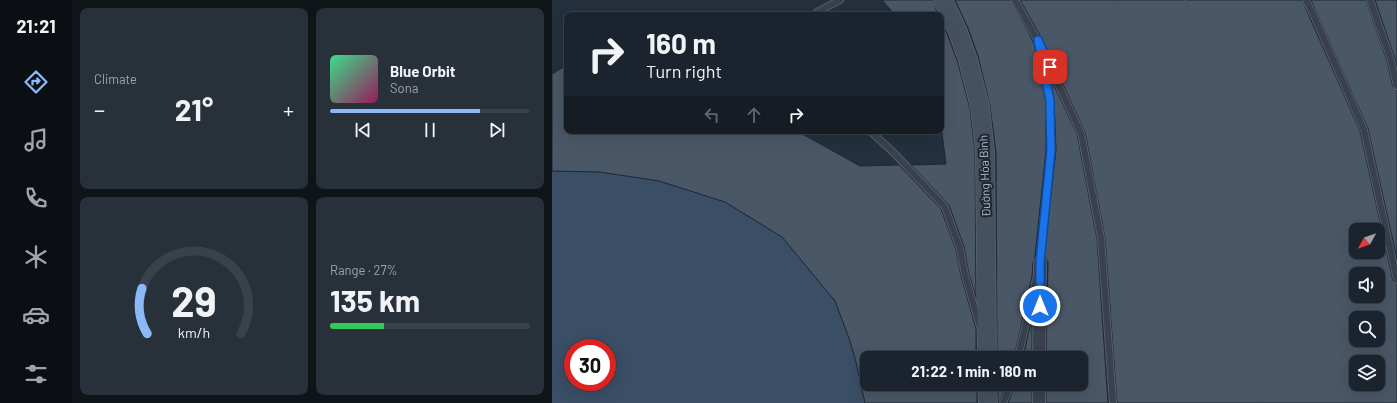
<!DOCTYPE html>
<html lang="en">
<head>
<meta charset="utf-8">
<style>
  body { margin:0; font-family:Barlow,sans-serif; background:#28303a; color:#f1f3f6; height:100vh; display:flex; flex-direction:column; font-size:15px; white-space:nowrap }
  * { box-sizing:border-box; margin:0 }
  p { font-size:13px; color:#a0a4aa }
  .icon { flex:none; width:22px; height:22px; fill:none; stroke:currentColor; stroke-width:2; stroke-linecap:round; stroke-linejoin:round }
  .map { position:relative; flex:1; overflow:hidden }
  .details { display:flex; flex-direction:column; gap:8px; padding:8px; background:#0f1419; width:480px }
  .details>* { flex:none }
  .hud { position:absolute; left:12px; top:12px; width:380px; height:122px; border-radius:8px; box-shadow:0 4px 16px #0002,0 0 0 1px #39414a; background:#1b242e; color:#f1f3f6; overflow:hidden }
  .needle { width:26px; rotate:230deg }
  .controls { position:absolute; left:797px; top:223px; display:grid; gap:8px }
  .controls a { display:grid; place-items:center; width:36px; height:36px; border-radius:8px; background:#1b242e; box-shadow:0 4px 16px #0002,0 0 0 1px #39414a; font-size:20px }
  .speed { position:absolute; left:12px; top:339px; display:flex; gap:8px; font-size:20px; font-weight:700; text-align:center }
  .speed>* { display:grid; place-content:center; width:52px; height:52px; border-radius:50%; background:#1b242e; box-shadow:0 4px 16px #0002,0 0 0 1px #39414a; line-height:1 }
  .speed .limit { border:6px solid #d22; background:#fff; color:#111 }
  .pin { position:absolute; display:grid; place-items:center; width:34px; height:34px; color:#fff; margin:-17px; border-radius:8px; box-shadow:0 2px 6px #0006 }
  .me { position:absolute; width:44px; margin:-22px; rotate:0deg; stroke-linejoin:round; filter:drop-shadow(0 0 3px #0008) }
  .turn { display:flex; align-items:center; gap:14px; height:84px; padding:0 16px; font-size:18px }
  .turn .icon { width:52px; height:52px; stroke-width:2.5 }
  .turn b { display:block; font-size:28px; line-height:34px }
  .lanes { display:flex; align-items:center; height:38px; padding:0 16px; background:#0003; justify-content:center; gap:20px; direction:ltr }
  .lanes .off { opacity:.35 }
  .big { font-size:30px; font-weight:700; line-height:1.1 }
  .details .tile { flex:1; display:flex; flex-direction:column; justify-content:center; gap:6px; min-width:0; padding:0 14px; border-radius:8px; background:#28303a }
  .details .dial { align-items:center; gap:0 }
  .dial svg { height:104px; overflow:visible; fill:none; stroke:#39414a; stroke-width:7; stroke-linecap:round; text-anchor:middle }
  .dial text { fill:#f1f3f6; stroke:none }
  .song { display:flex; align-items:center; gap:12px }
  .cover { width:48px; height:48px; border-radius:6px; background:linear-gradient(135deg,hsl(150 70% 55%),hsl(330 70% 35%)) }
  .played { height:4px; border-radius:2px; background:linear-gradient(90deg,#8bb8f6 75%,#39414a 75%) }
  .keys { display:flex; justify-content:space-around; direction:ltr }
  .heat { display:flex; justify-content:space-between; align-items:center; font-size:22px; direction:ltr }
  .charge { height:6px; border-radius:3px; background:linear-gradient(90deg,#34c759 27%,#39414a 0) }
  .details .tiles { flex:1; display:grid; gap:8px; grid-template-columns:repeat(2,1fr) }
  .trip { position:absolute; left:308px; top:351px; width:228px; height:40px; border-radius:8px; background:#1b242e; box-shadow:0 4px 16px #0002,0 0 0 1px #39414a; font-weight:700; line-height:40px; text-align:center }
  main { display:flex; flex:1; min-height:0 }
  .tab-bar { display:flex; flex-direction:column; width:72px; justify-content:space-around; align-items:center; background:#0b0e12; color:#a0a4aa }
  .tab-bar .icon { width:28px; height:28px }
  .tab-bar .current { color:#8bb8f6 }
  .tab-bar b { font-size:18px; color:#f1f3f6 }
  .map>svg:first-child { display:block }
  .water { fill:#3a4e66; fill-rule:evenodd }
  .building { fill:#4a5766; stroke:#1f2834; fill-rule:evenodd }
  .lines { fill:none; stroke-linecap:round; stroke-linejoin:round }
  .service-casing { stroke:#565f6b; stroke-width:8 }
  .minor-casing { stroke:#565f6b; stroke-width:14 }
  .secondary-casing { stroke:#565f6b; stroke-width:20 }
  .path { stroke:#44595b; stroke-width:2; stroke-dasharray:3 3; stroke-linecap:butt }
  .service { stroke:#38414d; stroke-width:6 }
  .minor { stroke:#38414d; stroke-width:12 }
  .secondary { stroke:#465160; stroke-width:18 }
  .route-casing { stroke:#114b97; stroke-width:10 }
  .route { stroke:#1a73e8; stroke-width:7 }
  .labels { text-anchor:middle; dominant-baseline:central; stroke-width:4; stroke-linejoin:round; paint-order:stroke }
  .street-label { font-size:12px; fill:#b4bcc8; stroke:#1d2632 }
</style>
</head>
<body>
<main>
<nav class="tab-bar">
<b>21:21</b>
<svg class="icon current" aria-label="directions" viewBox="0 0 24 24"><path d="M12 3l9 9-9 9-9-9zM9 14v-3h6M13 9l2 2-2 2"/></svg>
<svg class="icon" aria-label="music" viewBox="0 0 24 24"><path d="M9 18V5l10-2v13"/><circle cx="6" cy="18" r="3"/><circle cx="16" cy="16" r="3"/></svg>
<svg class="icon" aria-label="phone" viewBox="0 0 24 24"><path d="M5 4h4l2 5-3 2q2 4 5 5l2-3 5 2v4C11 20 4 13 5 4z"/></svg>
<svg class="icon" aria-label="climate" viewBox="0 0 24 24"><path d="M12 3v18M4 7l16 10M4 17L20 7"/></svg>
<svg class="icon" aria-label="car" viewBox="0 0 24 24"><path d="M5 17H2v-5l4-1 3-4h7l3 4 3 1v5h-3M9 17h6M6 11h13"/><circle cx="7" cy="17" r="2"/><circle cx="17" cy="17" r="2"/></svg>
<svg class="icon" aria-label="filters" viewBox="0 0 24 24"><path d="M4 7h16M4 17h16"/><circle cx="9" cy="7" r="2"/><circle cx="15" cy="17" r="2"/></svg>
</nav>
<section class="details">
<div class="tiles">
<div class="tile"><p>Climate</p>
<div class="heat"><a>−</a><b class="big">21°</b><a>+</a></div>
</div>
<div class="tile">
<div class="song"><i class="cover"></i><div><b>Blue Orbit</b><p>Sona</p></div></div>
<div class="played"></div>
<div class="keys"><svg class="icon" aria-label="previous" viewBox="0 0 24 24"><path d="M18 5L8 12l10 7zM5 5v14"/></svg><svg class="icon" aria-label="pause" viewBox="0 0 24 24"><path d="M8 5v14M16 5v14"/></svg><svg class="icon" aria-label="next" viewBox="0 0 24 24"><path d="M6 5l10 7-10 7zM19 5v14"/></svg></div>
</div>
<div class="tile dial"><svg viewBox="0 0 100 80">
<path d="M14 69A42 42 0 1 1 86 69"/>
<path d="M14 69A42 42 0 0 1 10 34" stroke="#8bb8f6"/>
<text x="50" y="56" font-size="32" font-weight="700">29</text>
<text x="50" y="72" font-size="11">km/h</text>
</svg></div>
<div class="tile"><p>Range · 27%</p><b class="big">135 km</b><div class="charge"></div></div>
</div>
</section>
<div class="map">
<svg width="845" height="403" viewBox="0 0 845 403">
  <rect width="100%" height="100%" fill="#24303d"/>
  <path class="water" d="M0,171L48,172L107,181L173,202L230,237L283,301L298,341L304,362L313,403H0ZM21,348H55V382H21Z"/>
  <path class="building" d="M330,0H381L386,15H343Z
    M403,0H459L482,43L494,101V150L483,256L481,262L480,276L462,358H445L444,152L438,106L426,56L416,28Z
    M468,0H750L808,131L841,281L845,284V403H565L553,238L533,132L490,39ZM804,230H826V252H804ZM804,274H826V296H804ZM804,318H826V340H804ZM804,362H826V384H804Z
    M759,0H814L835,61L841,87L845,90V259L816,129Z
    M823,0H845V66L843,59Z
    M389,20L396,36L406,63L418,109L423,153L424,297L417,274L412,247L397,205L359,165L394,164L389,125Z
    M15,65V131H245L308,166L347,165L389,209L404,250L409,276L424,329V358H315V384H425V403H313L304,362L298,341L283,301L230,237L173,202L107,181L48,172L0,171V74Z
    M498,77L525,134L545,239L556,403H494V384H529V358H494L496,262L492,256L504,150L502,101Z
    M480,317V358H471Z
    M446,384H454L447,403H446Z
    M463,384H480V403H456Z"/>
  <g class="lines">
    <defs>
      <path id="service" d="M463,0L486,41L498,101L499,150L487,264
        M754,0L762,16L812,130L845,280
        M818,0L839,60L845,86
        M263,15L265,12L288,0
        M486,41L529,133L549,238L561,403
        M318,131L341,152L393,207L408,249L413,275L428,327
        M466,358L484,279
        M451,403L459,384"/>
      <path id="minor" d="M487,358L488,262
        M487,403V384"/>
      <path id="secondary" d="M391,0L406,32L416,60L428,107L433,152L435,358
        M435,384L436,403"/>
    </defs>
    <use href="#service" class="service-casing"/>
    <use href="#minor" class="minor-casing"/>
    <use href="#secondary" class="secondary-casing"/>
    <path class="path" d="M633,0L657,58L669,96L683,167L706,403
      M561,302L572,294L580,280L586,147L576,58L562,0"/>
    <use href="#service" class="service"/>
    <use href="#minor" class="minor"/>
    <use href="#secondary" class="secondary"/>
  </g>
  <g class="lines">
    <defs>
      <path id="route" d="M488,306V262L499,150L498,114V101L486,40L498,67"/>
    </defs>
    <use href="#route" class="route-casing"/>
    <use href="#route" class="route"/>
  </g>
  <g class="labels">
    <g class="street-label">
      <text transform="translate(432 176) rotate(-92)">Đường Hòa Bình</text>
    </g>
  </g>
</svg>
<div class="controls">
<a><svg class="needle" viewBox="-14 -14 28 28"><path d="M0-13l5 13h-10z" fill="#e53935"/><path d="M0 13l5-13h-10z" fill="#a0a4aa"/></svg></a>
<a><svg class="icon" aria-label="sound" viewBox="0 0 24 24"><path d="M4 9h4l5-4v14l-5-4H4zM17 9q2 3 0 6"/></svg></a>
<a><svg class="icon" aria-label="search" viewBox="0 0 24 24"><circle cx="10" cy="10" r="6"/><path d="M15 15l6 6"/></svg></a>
<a><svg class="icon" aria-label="layers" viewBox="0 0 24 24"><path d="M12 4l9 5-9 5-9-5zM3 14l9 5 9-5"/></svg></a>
</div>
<div class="speed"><div class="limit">30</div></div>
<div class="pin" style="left:498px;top:67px;background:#d93025"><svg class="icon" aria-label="arrive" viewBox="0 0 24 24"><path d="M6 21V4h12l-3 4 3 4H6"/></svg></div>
<svg class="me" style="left:488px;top:306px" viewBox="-20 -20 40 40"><circle r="17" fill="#1a73e8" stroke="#fff" stroke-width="3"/><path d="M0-11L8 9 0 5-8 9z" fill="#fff"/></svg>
<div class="trip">21:22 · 1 min · 180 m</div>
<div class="hud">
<div class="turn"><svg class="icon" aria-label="right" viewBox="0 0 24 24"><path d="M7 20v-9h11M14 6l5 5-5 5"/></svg><div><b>160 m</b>Turn right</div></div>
<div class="lanes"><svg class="icon off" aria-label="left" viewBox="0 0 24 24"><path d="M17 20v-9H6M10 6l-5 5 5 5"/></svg><svg class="icon off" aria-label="ahead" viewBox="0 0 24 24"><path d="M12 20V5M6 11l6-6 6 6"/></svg><svg class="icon" aria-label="right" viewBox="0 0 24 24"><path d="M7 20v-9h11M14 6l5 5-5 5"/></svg></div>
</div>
</div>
</main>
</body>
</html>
